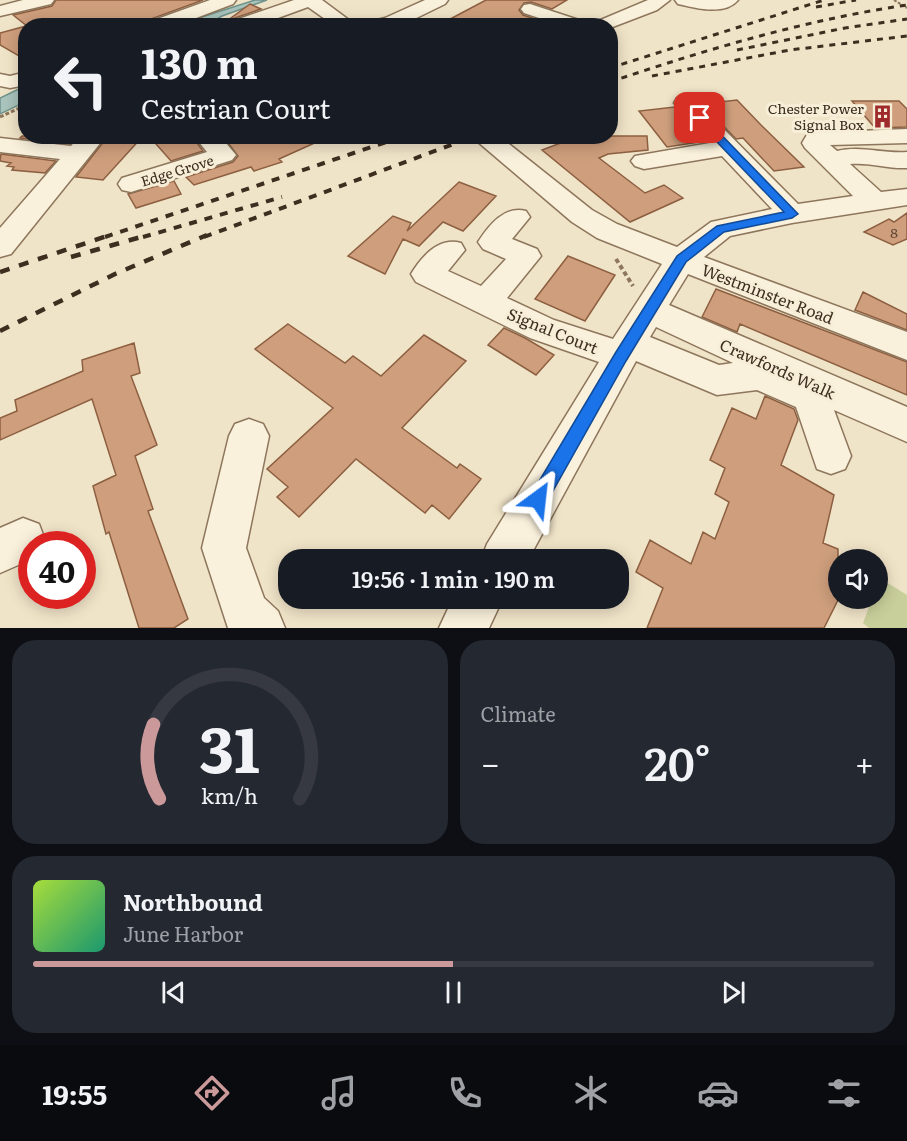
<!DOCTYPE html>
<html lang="en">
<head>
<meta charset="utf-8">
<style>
  body { margin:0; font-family:Literata,serif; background:#242831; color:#f1f3f6; height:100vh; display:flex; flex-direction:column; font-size:22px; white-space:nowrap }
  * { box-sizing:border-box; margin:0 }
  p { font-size:20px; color:#9ea1a6 }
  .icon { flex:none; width:33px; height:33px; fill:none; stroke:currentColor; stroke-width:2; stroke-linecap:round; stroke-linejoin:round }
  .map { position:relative; height:628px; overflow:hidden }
  .drawer { display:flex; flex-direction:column; gap:12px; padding:12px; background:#0d0f14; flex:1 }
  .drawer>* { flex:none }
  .top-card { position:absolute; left:18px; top:18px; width:600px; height:126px; border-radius:24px; box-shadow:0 3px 15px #0003; background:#171b24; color:#f1f3f6; overflow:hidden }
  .controls { position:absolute; left:828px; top:549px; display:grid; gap:12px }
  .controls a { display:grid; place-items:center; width:60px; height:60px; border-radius:50%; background:#171b24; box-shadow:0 3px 15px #0003; font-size:30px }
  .speed { position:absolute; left:18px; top:531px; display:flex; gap:12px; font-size:30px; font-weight:700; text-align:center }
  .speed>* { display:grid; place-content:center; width:78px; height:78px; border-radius:50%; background:#171b24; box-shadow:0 3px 15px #0003; line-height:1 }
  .speed .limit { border:9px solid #d22; background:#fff; color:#111 }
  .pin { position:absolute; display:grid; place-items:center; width:51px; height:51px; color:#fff; margin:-26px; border-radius:12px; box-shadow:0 3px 9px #0006 }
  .me { position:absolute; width:66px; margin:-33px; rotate:30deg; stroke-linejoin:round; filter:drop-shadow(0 0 4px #0008) }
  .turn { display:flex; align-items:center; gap:21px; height:126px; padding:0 24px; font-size:27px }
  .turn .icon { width:78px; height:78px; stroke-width:2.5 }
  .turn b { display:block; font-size:42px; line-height:51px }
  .big { font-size:45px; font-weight:600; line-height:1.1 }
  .drawer .card { flex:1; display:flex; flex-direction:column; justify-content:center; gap:9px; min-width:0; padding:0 21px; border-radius:24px; background:#242831 }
  .drawer .dial { align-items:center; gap:0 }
  .dial svg { height:156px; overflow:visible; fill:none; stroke:#363941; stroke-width:7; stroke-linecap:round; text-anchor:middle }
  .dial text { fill:#f1f3f6; stroke:none }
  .song { display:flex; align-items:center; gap:18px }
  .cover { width:72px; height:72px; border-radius:9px; background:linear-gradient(135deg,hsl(80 70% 55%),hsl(160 70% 35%)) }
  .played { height:6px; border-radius:3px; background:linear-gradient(90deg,#cc999b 50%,#363941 50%) }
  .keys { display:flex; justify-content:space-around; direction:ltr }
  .heat { display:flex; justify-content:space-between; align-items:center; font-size:33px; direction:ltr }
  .drawer .tiles { flex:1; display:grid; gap:12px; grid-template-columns:1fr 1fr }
  .card:last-child { grid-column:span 2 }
  .trip { position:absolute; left:278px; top:549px; width:351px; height:60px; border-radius:24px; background:#171b24; box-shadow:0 3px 15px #0003; font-weight:600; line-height:60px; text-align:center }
  .menu { display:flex; height:96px; justify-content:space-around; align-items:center; background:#090b0e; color:#9ea1a6 }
  .menu .icon { width:42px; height:42px }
  .menu .current { color:#cc999b }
  .menu b { font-size:27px; color:#f1f3f6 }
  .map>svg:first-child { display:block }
  .green { fill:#c9cf9b }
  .water { fill:#a9c4bc; stroke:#6f938a; stroke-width:1.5 }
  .building { fill:#cf9f7d; stroke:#8d5f41; stroke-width:1.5 }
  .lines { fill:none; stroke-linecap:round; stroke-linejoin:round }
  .minor-casing { stroke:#8d765c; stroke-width:3 }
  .path-far2 { stroke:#8d765c; stroke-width:2; stroke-dasharray:3 1.5; stroke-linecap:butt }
  .path-far1 { stroke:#8d765c; stroke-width:3; stroke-dasharray:4 2; stroke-linecap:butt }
  .path { stroke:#8d765c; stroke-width:4; stroke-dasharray:4.5 3; stroke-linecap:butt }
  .minor { fill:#faf1dc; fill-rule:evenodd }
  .rail-far2 { stroke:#3d2e20; stroke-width:3; stroke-dasharray:6 6; stroke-linecap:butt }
  .rail-far1 { stroke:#3d2e20; stroke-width:4; stroke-dasharray:8 8; stroke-linecap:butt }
  .rail { stroke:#3d2e20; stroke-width:4.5; stroke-dasharray:10 10; stroke-linecap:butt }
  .route { fill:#1a73e8; stroke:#114b97; stroke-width:1.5 }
  .labels { text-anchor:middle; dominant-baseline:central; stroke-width:6; stroke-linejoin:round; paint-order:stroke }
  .far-poi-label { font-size:14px; fill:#3d2e20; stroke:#f7eed8; text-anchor:end }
  .far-street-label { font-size:14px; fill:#3d2e20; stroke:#f7eed8 }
  .number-label { font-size:14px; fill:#624a37 }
  .street-label { font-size:16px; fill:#3d2e20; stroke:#f7eed8 }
</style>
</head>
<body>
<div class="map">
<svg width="907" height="628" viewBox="0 0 907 628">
  <rect width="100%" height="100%" fill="#f0e4c8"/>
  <path class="green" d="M878,577L907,595V628H869L863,623L869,607L859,599L878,598Z"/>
  <path class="water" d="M255,0H267L222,16L207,25L174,26Z
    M25,86V102L0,114V98Z"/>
  <path class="building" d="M56,0H203L148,20L145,26H27L13,15L52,6Z
    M486,0H567L552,9L531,2L524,3L519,10L523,15L535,19L524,26L488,23L484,26H437Z
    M250,4L261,9L229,20L226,26H220Z
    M26,26V60L0,45V33Z
    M737,100L761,125L804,167L774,171L743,138L736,139L702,104Z
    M852,101H899L907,109V127L875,128Z
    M675,107L706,141L667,147L639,111Z
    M22,136H77L70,144L20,138Z
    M108,136H143L103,180L76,177Z
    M149,136H192L203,151L171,161Z
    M223,136H330L279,159L282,162L254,171L251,167L194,185L186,177L233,162L238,156Z
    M579,136H647L648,150L608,154L599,158L645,193L664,185L683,198L630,222L542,150Z
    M1,154L56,161L45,173L12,170L14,167L7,166L11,163L0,161Z
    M174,181L181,194L136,208L128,194Z
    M459,182L496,196L463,231L443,222L419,246L403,239L385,274L348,256L393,216L411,223L407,231Z
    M907,213V239L893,245L864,232L889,219L894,222Z
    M568,256L615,275L585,321L535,299Z
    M716,289L907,362V395L740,324L737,332L702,317Z
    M863,292L907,314V330L855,310Z
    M288,324L345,363L353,356L381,376L424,335L466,361L402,428L457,468L460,464L481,479L449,519L432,505L425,513L356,459L299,517L277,497L288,487L267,469L333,408L255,349Z
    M504,328L525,338L554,355L536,375L488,345Z
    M134,343L140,373L131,376L157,445L135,456L153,509L148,511L188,619L174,628H139L109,532L106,534L93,486L116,475L92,399L0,440V418L17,411L15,400L83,371L82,360Z
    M765,396L794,409L798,420L781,465L834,495L823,543L838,549V600L824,628H647L663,588L636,572L650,540L691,564L703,532L715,539L729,502L715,494L725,468L710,460L732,408L756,419Z"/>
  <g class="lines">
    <defs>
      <path id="minor" d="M23,0H54L51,4L0,16V6Z
        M210,0H236L233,4L175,26H147L149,22Z
        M294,0H322L357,26H335L308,7L256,26H228L230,22Z
        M425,0H448L445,4L400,26H367L369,22L385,18Z
        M648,0H670L657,10L610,28V26H563L524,13L521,9L524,5L530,4L591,24Z
        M675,0H738C725,16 695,8 678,4Z
        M26,72V85L10,88L0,86V74L10,76Z
        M685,96L693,98L798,204L853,196L805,148L802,143L808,133L907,129V143L830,145L837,151C861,145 883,154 907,152V168C888,169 870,162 850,164L881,192L907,189V205L792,223L730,236L704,257L907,332V360L688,274L669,305L907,407V442L834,410L851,456L845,469L831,474L817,469L796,407L757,390L717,395L636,361L528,560H481L487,544L599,362L530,338L416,282L411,274C422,256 439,237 461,243L465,250L448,271L481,286L506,259L483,249L478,242C489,225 505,205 526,211L530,217L512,239L537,249L541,256L507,298L554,320L613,339L662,264L597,238L572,222L471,136H499L592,210L617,224L677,247L711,222L772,209L722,156L644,169L635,166L631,161L635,156L710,143L674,103L677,98ZM656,327L733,363L719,365L650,337Z
        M80,136H106L11,254L0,257V228L60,159L0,152V138L71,146Z
        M194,136H220L236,155L232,160L131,192L122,190L118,184L122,178L207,152Z
        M249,419L263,424L269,436L246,548L264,598L278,611L285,628H228L202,548L229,436L235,424Z
        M23,518L39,524L45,540L43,544H32V559L0,573V528Z
        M453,598H503L489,628H439Z"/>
    </defs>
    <use href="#minor" class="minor-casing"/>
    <path class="path-far2" d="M894,0L907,8"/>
    <path class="path-far1" d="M0,117L26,105"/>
    <path class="path" d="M616,259L633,286"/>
    <use href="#minor" class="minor"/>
    <path class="rail-far2" d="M816,7L856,0
      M737,50L845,28L907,19
      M610,68L824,0
      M652,76L790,50L907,36
      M610,82C708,49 805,20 907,5"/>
    <path class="rail-far1" d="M105,237L404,136
      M143,237L282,197
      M204,237L475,136"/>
    <path class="rail" d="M71,257L148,235
      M0,272L110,235
      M0,331L115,274L207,235"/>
  </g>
  <path class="route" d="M700,115L703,116L798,214L792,218L724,232L686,262L626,361L545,505L538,507L532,505L530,499L532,493L616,352L677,256L717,226L784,212L696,120L695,118Z"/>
  <defs>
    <symbol id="building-bare" viewBox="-9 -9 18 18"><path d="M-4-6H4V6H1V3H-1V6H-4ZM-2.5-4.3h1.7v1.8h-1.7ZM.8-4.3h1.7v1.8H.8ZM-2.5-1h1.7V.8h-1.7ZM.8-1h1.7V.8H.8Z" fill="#9e2a2b" stroke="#f7eed8" stroke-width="2.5" paint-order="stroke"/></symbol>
  </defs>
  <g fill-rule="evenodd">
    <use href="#building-bare" x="866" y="100" width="33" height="33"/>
  </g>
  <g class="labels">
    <g class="far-poi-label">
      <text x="864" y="108">Chester Power<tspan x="864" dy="16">Signal Box</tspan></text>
    </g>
    <g class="far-street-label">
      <text transform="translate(177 170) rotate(-17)">Edge Grove</text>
    </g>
    <g class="number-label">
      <text x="894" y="232">8</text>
    </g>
    <g class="street-label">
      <text transform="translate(768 293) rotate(21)">Westminster Road</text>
      <text transform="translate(553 330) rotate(22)">Signal Court</text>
      <text transform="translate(778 368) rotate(24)">Crawfords Walk</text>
    </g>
  </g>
</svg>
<div class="controls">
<a><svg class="icon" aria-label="sound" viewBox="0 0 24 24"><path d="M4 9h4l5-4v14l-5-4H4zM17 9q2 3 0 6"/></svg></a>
</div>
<div class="speed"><div class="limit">40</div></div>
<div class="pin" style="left:700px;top:118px;background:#d93025"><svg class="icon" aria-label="arrive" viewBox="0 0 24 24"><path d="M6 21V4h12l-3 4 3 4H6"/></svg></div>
<svg class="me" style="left:538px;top:499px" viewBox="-20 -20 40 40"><path d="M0-17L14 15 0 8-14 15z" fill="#1a73e8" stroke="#fff" stroke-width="4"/></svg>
<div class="trip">19:56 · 1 min · 190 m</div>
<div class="top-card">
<div class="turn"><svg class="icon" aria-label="left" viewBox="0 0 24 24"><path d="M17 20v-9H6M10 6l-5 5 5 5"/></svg><div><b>130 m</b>Cestrian Court</div></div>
</div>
</div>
<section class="drawer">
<div class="tiles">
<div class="card dial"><svg viewBox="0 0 100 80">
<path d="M14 69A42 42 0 1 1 86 69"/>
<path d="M14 69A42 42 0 0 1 11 31" stroke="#cc999b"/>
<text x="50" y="56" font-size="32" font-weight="700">31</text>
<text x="50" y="72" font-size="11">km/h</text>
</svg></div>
<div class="card"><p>Climate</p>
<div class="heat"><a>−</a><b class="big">20°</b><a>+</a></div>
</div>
<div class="card">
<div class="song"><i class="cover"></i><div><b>Northbound</b><p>June Harbor</p></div></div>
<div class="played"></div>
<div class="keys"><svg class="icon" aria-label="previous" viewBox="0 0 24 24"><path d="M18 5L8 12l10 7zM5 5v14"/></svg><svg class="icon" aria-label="pause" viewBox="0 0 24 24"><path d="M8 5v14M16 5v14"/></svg><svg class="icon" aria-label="next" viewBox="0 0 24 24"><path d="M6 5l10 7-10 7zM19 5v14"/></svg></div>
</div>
</div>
</section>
<nav class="menu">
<b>19:55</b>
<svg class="icon current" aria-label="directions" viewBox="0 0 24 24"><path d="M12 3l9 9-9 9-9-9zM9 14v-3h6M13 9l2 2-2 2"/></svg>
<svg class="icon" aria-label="music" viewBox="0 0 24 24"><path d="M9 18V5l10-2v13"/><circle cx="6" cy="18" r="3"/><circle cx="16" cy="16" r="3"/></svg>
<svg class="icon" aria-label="phone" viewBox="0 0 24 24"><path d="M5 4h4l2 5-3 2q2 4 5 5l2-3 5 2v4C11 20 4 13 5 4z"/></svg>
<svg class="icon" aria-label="climate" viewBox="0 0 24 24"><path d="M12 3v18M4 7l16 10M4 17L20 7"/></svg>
<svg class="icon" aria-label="car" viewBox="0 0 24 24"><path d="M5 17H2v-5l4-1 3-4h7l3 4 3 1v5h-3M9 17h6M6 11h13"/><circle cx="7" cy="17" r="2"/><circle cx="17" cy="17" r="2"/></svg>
<svg class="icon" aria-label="filters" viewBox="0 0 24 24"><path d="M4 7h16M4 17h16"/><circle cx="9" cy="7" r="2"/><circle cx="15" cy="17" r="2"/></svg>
</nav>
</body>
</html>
